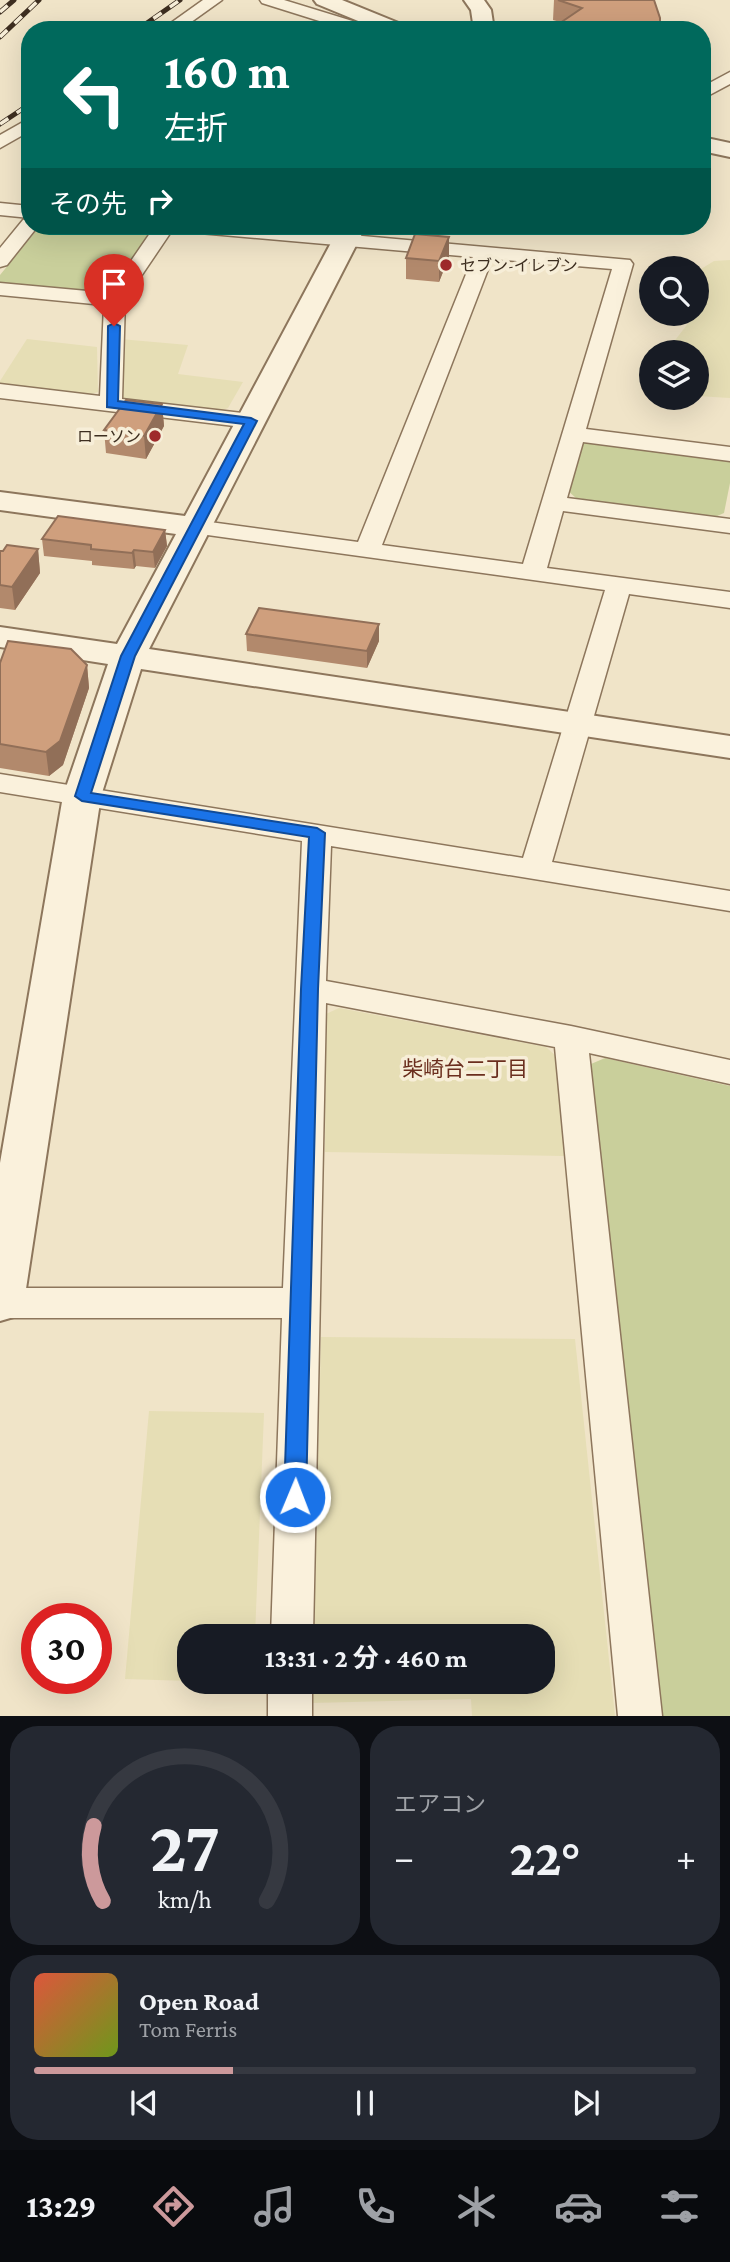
<!DOCTYPE html>
<html lang="ja">
<head>
<meta charset="utf-8">
<style>
  body { margin:0; font-family:"Crimson Pro","Noto Sans JP",serif; background:#242831; color:#f1f3f6; height:100vh; display:flex; flex-direction:column; font-size:26px; white-space:nowrap }
  * { box-sizing:border-box; margin:0 }
  p { font-size:23px; color:#9ea1a6 }
  .icon { flex:none; width:38px; height:38px; fill:none; stroke:currentColor; stroke-width:2; stroke-linecap:round; stroke-linejoin:round }
  .map { position:relative; height:1716px; overflow:hidden }
  .drawer { display:flex; flex-direction:column; gap:10px; padding:10px; background:#0d0f14; flex:1 }
  .drawer>* { flex:none }
  .guide { position:absolute; left:21px; top:21px; width:690px; height:214px; border-radius:28px; box-shadow:0 7px 28px #0002; background:#00695c; color:#fff; overflow:hidden }
  .tools { position:absolute; left:639px; top:256px; display:grid; gap:14px }
  .tools a { display:grid; place-items:center; width:70px; height:70px; border-radius:50%; background:#171b24; box-shadow:0 7px 28px #0002; font-size:35px }
  .speed { position:absolute; left:21px; top:1603px; display:flex; gap:14px; font-size:35px; font-weight:700; text-align:center }
  .speed>* { display:grid; place-content:center; width:91px; height:91px; border-radius:50%; background:#171b24; box-shadow:0 7px 28px #0002; line-height:1 }
  .speed .limit { border:10px solid #d22; background:#fff; color:#111 }
  .pin { position:absolute; display:grid; place-items:center; width:60px; height:60px; color:#fff; margin:-72px -30px; border-radius:50% 50% 50% 0; rotate:-45deg; box-shadow:0 0 7px #0007 }
  .pin .icon { rotate:45deg }
  .me { position:absolute; width:77px; margin:-38px; rotate:1deg; stroke-linejoin:round; filter:drop-shadow(0 0 5px #0008) }
  .turn { display:flex; align-items:center; gap:24px; height:147px; padding:0 28px; font-size:32px }
  .turn .icon { width:91px; height:91px; stroke-width:2.5 }
  .turn b { display:block; font-size:49px; line-height:60px }
  .then { display:flex; align-items:center; height:66px; padding:0 28px; background:#0003; gap:14px; font-size:26px }
  .big { font-size:52px; font-weight:700; line-height:1.1 }
  .drawer .card { flex:1; display:flex; flex-direction:column; justify-content:center; gap:10px; min-width:0; padding:0 24px; border-radius:28px; background:#242831 }
  .drawer .dial { align-items:center; gap:0 }
  .dial svg { height:182px; overflow:visible; fill:none; stroke:#363941; stroke-width:7; stroke-linecap:round; text-anchor:middle }
  .dial text { fill:#f1f3f6; stroke:none }
  .song { display:flex; align-items:center; gap:21px }
  .cover { width:84px; height:84px; border-radius:10px; background:linear-gradient(135deg,hsl(10 70% 55%),hsl(80 70% 35%)) }
  .played { height:7px; border-radius:4px; background:linear-gradient(90deg,#cc999b 30%,#363941 30%) }
  .keys { display:flex; justify-content:space-around; direction:ltr }
  .heat { display:flex; justify-content:space-between; align-items:center; font-size:38px; direction:ltr }
  .drawer .tiles { flex:1; display:grid; gap:10px; grid-template-columns:1fr 1fr }
  .card:last-child { grid-column:span 2 }
  .trip { position:absolute; left:177px; top:1624px; width:378px; height:70px; border-radius:28px; background:#171b24; box-shadow:0 7px 28px #0002; font-weight:700; line-height:70px; text-align:center }
  .dock { display:flex; height:112px; justify-content:space-around; align-items:center; background:#090b0e; color:#9ea1a6 }
  .dock .icon { width:49px; height:49px }
  .dock .on { color:#cc999b }
  .dock b { font-size:32px; color:#f1f3f6 }
  .map>svg:first-child { display:block }
  .farmland { fill:#e6deb5 }
  .green { fill:#c9cf9b }
  .lines { fill:none; stroke-linecap:round; stroke-linejoin:round }
  .minor-casing { stroke:#8d765c; stroke-width:3 }
  .tertiary-casing { stroke:#8d765c; stroke-width:4 }
  .minor { fill:#faf1dc; fill-rule:evenodd }
  .tertiary { fill:#faf1dc; fill-rule:evenodd }
  .rail-casing { stroke:#3d2e20; stroke-width:5 }
  .rail { stroke:#f7eed8; stroke-width:3.5; stroke-dasharray:10; stroke-linecap:butt }
  .wall { fill:#b2896c }
  .shaded-wall { fill:#916f58 }
  .building { fill:#cf9f7d; stroke:#916f58; stroke-width:2 }
  .route { fill:#1a73e8; stroke:#114b97; stroke-width:2 }
  .poi-dot { fill:#9e2a2b; stroke:#f7eed8; stroke-width:2.5 }
  .labels { text-anchor:middle; dominant-baseline:central; stroke-width:7; stroke-linejoin:round; paint-order:stroke }
  .far-poi-label { font-size:16px; fill:#3d2e20; stroke:#f7eed8; text-anchor:start }
  .neighbourhood-label { font-size:21px; fill:#6b2e1e; stroke:#f7eed8 }
</style>
</head>
<body>
<div class="map">
<svg width="730" height="1716" viewBox="0 0 730 1716">
  <rect width="100%" height="100%" fill="#f0e4c8"/>
  <path class="farmland" d="M730,260V398L697,396L696,352H666L696,313L701,269L714,261Z
    M27,339L97,347L98,392L85,396L0,386V381Z
    M120,339L188,345L178,374L243,382L228,408L220,411L129,401L121,397Z
    M339,1008L546,1047L558,1058L564,1156L325,1152L326,1014Z
    M321,1337L575,1339L615,1716H472L471,1699L312,1703L313,1682H542V1636H314Z
    M149,1411L264,1413L255,1636H189V1681L125,1679Z"/>
  <path class="green" d="M40,226H150L154,229L111,292L103,295L0,285V275Z
    M591,441L730,461V483L724,513L715,517L576,498L568,491L581,443Z
    M605,1058L730,1086V1716H660L591,1064Z"/>
  <g class="lines">
    <defs>
      <path id="minor" d="M203,0H222L180,30H161Z
        M260,0H284L372,27L374,30H348L262,3Z
        M730,72V84L702,99V87Z
        M30,118V131L0,148V135Z
        M0,203L30,206V218L0,215Z
        M30,218V226H38L7,265L0,267V248L23,220Z
        M155,226H175L125,300L122,399L251,414L259,416L262,421L259,426L251,428L0,398V384L100,396L104,305L0,295V283L109,293Z
        M178,226H252L630,260L633,264L586,429L730,447V461L583,442L567,498L730,519V533L563,511L547,568L730,592V608L629,594L552,862L730,891V911L331,846L326,981L571,1026L730,1060V1084L589,1053L662,1716H618L555,1047L326,1003L313,1636H271L282,1318H0V1288H283L302,841L0,792V774L523,858L605,590L186,532L183,527L186,522L195,520L358,542L473,257L188,232ZM492,259L612,269L523,564L382,545Z
        M268,1682H312V1716H268Z"/>
      <path id="tertiary" d="M314,0H342L406,26L409,30H380L317,4Z
        M464,0H484L491,10L494,30H474L471,10Z
        M702,137L730,143V157L702,151Z
        M340,226H366L149,649L730,736V758L141,669L101,796L24,1302L17,1316L0,1321V1163L63,796L108,664L0,647V627L117,644L176,534L0,510V492L185,516Z"/>
    </defs>
    <use href="#minor" class="minor-casing"/>
    <use href="#tertiary" class="tertiary-casing"/>
    <use href="#minor" class="minor"/>
    <use href="#tertiary" class="tertiary"/>
    <defs>
      <path id="rail" d="M0,12L14,0
        M137,30L180,0
        M0,37L39,0
        M0,124L30,104"/>
    </defs>
    <use href="#rail" class="rail-casing"/>
    <use href="#rail" class="rail"/>
  </g>
  <path class="wall" d="M554,0H654L559,30L560,22L553,20Z
    M449,237V257L439,282L406,279V258Z
    M162,404L164,426L146,459L106,453L104,430Z
    M165,530L167,546L155,568L136,566L134,569L92,565V561L44,556L42,539Z
    M38,549L40,573L15,610L0,608V551Z
    M379,624V641L367,668L247,651L246,634Z
    M0,663L87,665L89,688L63,765L49,776L0,768Z"/>
  <path class="shaded-wall" d="M449,237V257L439,282V261Z
    M162,404L164,426L146,459L144,436Z
    M165,530L167,546L155,568L153,552Z
    M38,549L40,573L15,610L12,587Z
    M134,550L136,566L134,569L132,553Z
    M379,624V641L367,668V651Z
    M87,665L89,688L63,765L49,776L46,752Z"/>
  <path class="building" d="M558,0H654L660,18V29L658,30H560L566,26L560,23L582,8Z
    M415,234L449,237L439,261L406,258Z
    M126,400L162,404L144,436L104,430Z
    M58,516L165,530L153,552L134,550L132,553L91,549V545L42,539Z
    M7,545L38,549L12,587L0,585V551H3Z
    M259,608L379,624L367,651L246,634Z
    M8,641L71,649L87,665L60,741L46,752L0,744V663Z"/>
  <path class="route" d="M114,323L120,326L118,401L251,418L257,421L135,656L91,793L317,828L325,833L318,989L306,1497L302,1504L295,1507L287,1504L284,1497L301,989L309,837L82,801L75,796L121,656L244,424L107,407L108,326Z"/>
  <g class="poi-dot">
    <circle cx="446" cy="265" r="7"/>
    <circle cx="155" cy="436" r="7"/>
  </g>
  <g class="labels">
    <g class="far-poi-label">
      <text x="460" y="265">セブン-イレブン</text>
      <text x="141" y="436" text-anchor="end">ローソン</text>
    </g>
    <g class="neighbourhood-label">
      <text x="465" y="1069">柴崎台二丁目</text>
    </g>
  </g>
</svg>
<div class="tools">
<a><svg class="icon" aria-label="search" viewBox="0 0 24 24"><circle cx="10" cy="10" r="6"/><path d="M15 15l6 6"/></svg></a>
<a><svg class="icon" aria-label="layers" viewBox="0 0 24 24"><path d="M12 4l9 5-9 5-9-5zM3 14l9 5 9-5"/></svg></a>
</div>
<div class="speed"><div class="limit">30</div></div>
<div class="pin" style="left:114px;top:326px;background:#d93025"><svg class="icon" aria-label="arrive" viewBox="0 0 24 24"><path d="M6 21V4h12l-3 4 3 4H6"/></svg></div>
<svg class="me" style="left:295px;top:1497px" viewBox="-20 -20 40 40"><circle r="17" fill="#1a73e8" stroke="#fff" stroke-width="3"/><path d="M0-11L8 9 0 5-8 9z" fill="#fff"/></svg>
<div class="trip">13:31 · 2 分 · 460 m</div>
<div class="guide">
<div class="turn"><svg class="icon" aria-label="left" viewBox="0 0 24 24"><path d="M17 20v-9H6M10 6l-5 5 5 5"/></svg><div><b>160 m</b>左折</div></div>
<div class="then">その先<svg class="icon" aria-label="right" viewBox="0 0 24 24"><path d="M7 20v-9h11M14 6l5 5-5 5"/></svg></div>
</div>
</div>
<section class="drawer">
<div class="tiles">
<div class="card dial"><svg viewBox="0 0 100 80">
<path d="M14 69A42 42 0 1 1 86 69"/>
<path d="M14 69A42 42 0 0 1 10 36" stroke="#cc999b"/>
<text x="50" y="56" font-size="32" font-weight="700">27</text>
<text x="50" y="72" font-size="11">km/h</text>
</svg></div>
<div class="card"><p>エアコン</p>
<div class="heat"><a>−</a><b class="big">22°</b><a>+</a></div>
</div>
<div class="card">
<div class="song"><i class="cover"></i><div><b>Open Road</b><p>Tom Ferris</p></div></div>
<div class="played"></div>
<div class="keys"><svg class="icon" aria-label="previous" viewBox="0 0 24 24"><path d="M18 5L8 12l10 7zM5 5v14"/></svg><svg class="icon" aria-label="pause" viewBox="0 0 24 24"><path d="M8 5v14M16 5v14"/></svg><svg class="icon" aria-label="next" viewBox="0 0 24 24"><path d="M6 5l10 7-10 7zM19 5v14"/></svg></div>
</div>
</div>
</section>
<nav class="dock">
<b>13:29</b>
<svg class="icon on" aria-label="directions" viewBox="0 0 24 24"><path d="M12 3l9 9-9 9-9-9zM9 14v-3h6M13 9l2 2-2 2"/></svg>
<svg class="icon" aria-label="music" viewBox="0 0 24 24"><path d="M9 18V5l10-2v13"/><circle cx="6" cy="18" r="3"/><circle cx="16" cy="16" r="3"/></svg>
<svg class="icon" aria-label="phone" viewBox="0 0 24 24"><path d="M5 4h4l2 5-3 2q2 4 5 5l2-3 5 2v4C11 20 4 13 5 4z"/></svg>
<svg class="icon" aria-label="climate" viewBox="0 0 24 24"><path d="M12 3v18M4 7l16 10M4 17L20 7"/></svg>
<svg class="icon" aria-label="car" viewBox="0 0 24 24"><path d="M5 17H2v-5l4-1 3-4h7l3 4 3 1v5h-3M9 17h6M6 11h13"/><circle cx="7" cy="17" r="2"/><circle cx="17" cy="17" r="2"/></svg>
<svg class="icon" aria-label="filters" viewBox="0 0 24 24"><path d="M4 7h16M4 17h16"/><circle cx="9" cy="7" r="2"/><circle cx="15" cy="17" r="2"/></svg>
</nav>
</body>
</html>
